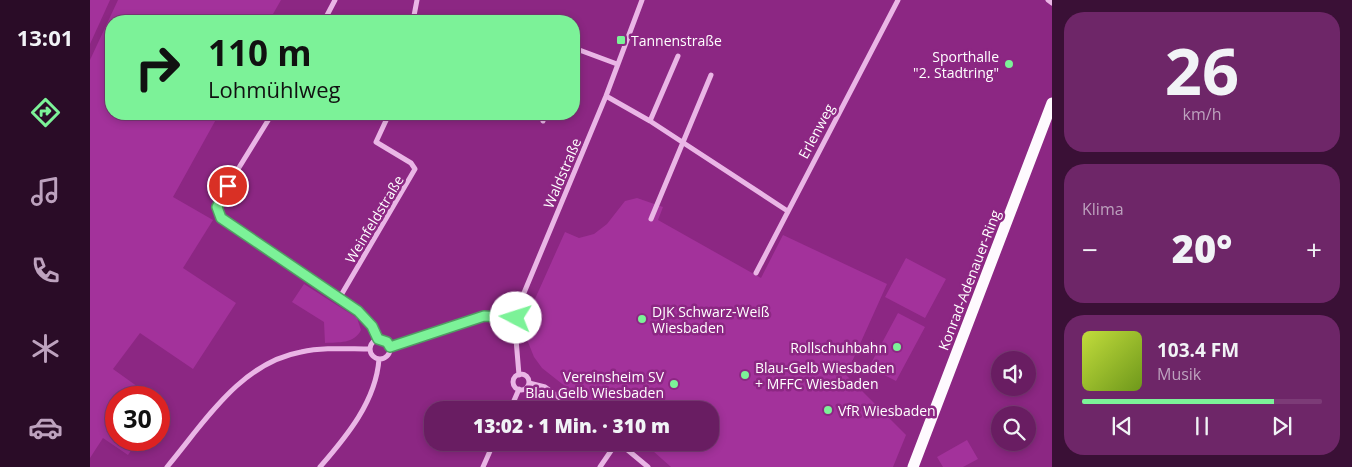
<!DOCTYPE html>
<html lang="de">
<head>
<meta charset="utf-8">
<style>
  body { margin:0; font-family:"Open Sans",sans-serif; background:#6e2668; color:#f1f3f6; height:100vh; display:flex; flex-direction:column; font-size:19px; white-space:nowrap }
  * { box-sizing:border-box; margin:0 }
  p { font-size:16px; color:#bda2be }
  .icon { flex:none; width:28px; height:28px; fill:none; stroke:currentColor; stroke-width:2; stroke-linecap:round; stroke-linejoin:round }
  .map { position:relative; flex:1; overflow:hidden }
  .panel { display:flex; flex-direction:column; gap:12px; padding:12px; background:#3a1036; width:300px }
  .panel>* { flex:none }
  .guide { position:absolute; left:15px; top:15px; width:475px; height:105px; border-radius:20px; box-shadow:0 2px 8px #0003,0 0 0 1px #7c3b77; background:#7cf298; color:#111; overflow:hidden }
  .tools { position:absolute; left:901px; top:351px; display:grid; gap:10px }
  .tools a { display:grid; place-items:center; width:45px; height:45px; border-radius:50%; background:#691d62; box-shadow:0 2px 8px #0003,0 0 0 1px #7c3b77; font-size:25px }
  .speed { position:absolute; left:15px; top:386px; display:flex; gap:10px; font-size:25px; font-weight:700; text-align:center }
  .speed>* { display:grid; place-content:center; width:65px; height:65px; border-radius:50%; background:#691d62; box-shadow:0 2px 8px #0003,0 0 0 1px #7c3b77; line-height:1 }
  .speed .limit { border:8px solid #d22; background:#fff; color:#111 }
  .pin { position:absolute; display:grid; place-items:center; width:42px; height:42px; color:#fff; margin:-21px; border:2px solid #fff; border-radius:50%; box-shadow:0 1px 5px #0007 }
  .me { position:absolute; width:55px; margin:-28px; rotate:275deg; stroke-linejoin:round; filter:drop-shadow(0 0 4px #0008) }
  .turn { display:flex; align-items:center; gap:18px; height:105px; padding:0 20px; font-size:22px }
  .turn .icon { width:65px; height:65px; stroke-width:2.5 }
  .turn b { display:block; font-size:35px; line-height:42px }
  .big { font-size:38px; font-weight:800; line-height:1.1 }
  .panel .tile { flex:1; display:flex; flex-direction:column; justify-content:center; gap:8px; min-width:0; padding:0 18px; border-radius:20px; background:#6e2668 }
  .panel .dial { align-items:center; gap:0 }
  .dial b { font-size:65px; line-height:1 }
  .song { display:flex; align-items:center; gap:15px }
  .cover { width:60px; height:60px; border-radius:8px; background:linear-gradient(135deg,hsl(70 70% 55%),hsl(80 70% 35%)) }
  .played { height:5px; border-radius:2px; background:linear-gradient(90deg,#7cf298 80%,#7c3b77 80%) }
  .keys { display:flex; justify-content:space-around; direction:ltr }
  .heat { display:flex; justify-content:space-between; align-items:center; font-size:28px; direction:ltr }
  .trip { position:absolute; left:334px; top:401px; width:295px; height:50px; border-radius:20px; background:#691d62; box-shadow:0 2px 8px #0003,0 0 0 1px #7c3b77; font-weight:800; line-height:50px; text-align:center }
  main { display:flex; flex:1; min-height:0 }
  .tab-bar { display:flex; flex-direction:column; width:90px; justify-content:space-around; align-items:center; background:#2a0c27; color:#bda2be }
  .tab-bar .icon { width:35px; height:35px }
  .tab-bar .current { color:#7cf298 }
  .tab-bar b { font-size:22px; color:#f1f3f6 }
  .map>svg:first-child { display:block }
  .green { fill:#a3329b }
  .lines { fill:none; stroke-linecap:round; stroke-linejoin:round }
  .minor { stroke:#eab6e6; stroke-width:5 }
  .primary { stroke:#fefafe; stroke-width:11 }
  .route-casing { stroke:#519d63; stroke-width:12 }
  .route { stroke:#7cf298; stroke-width:9 }
  .poi-dot { fill:#7cf298; stroke:#8c2783; stroke-width:2 }
  .labels { text-anchor:middle; dominant-baseline:central; stroke-width:5; stroke-linejoin:round; paint-order:stroke }
  .poi-label { font-size:14px; fill:#fff; stroke:#8c2783; text-anchor:start }
  .street-label { font-size:14px; fill:#fff; stroke:#8c2783 }
</style>
</head>
<body>
<main>
<nav class="tab-bar">
<b>13:01</b>
<svg class="icon current" aria-label="directions" viewBox="0 0 24 24"><path d="M12 3l9 9-9 9-9-9zM9 14v-3h6M13 9l2 2-2 2"/></svg>
<svg class="icon" aria-label="music" viewBox="0 0 24 24"><path d="M9 18V5l10-2v13"/><circle cx="6" cy="18" r="3"/><circle cx="16" cy="16" r="3"/></svg>
<svg class="icon" aria-label="phone" viewBox="0 0 24 24"><path d="M5 4h4l2 5-3 2q2 4 5 5l2-3 5 2v4C11 20 4 13 5 4z"/></svg>
<svg class="icon" aria-label="climate" viewBox="0 0 24 24"><path d="M12 3v18M4 7l16 10M4 17L20 7"/></svg>
<svg class="icon" aria-label="car" viewBox="0 0 24 24"><path d="M5 17H2v-5l4-1 3-4h7l3 4 3 1v5h-3M9 17h6M6 11h13"/><circle cx="7" cy="17" r="2"/><circle cx="17" cy="17" r="2"/></svg>
</nav>
<div class="map">
<svg width="962" height="467" viewBox="0 0 962 467">
  <rect width="100%" height="100%" fill="#8c2783"/>
  <path class="green" d="M0,0H20L0,44Z
    M28,0H191L179,21H21V114H129L83,197L123,220L93,268L146,303L103,369L50,333L23,369L62,397L26,398V440H48L38,455L13,438L0,458V60Z
    M547,198L573,207L568,220L671,278L693,235L797,284L756,375L816,435L803,467H581L554,443L620,442V410H505L452,368L444,357L438,342L436,319L475,232L489,238L504,234L517,224L535,201Z
    M816,258L856,279L835,318L795,297Z
    M214,284L267,318L271,330C264,344 249,342 235,343L234,322L202,302Z
    M808,313L835,327L806,381L779,367Z
    M877,440L888,459L873,467H853L847,457Z"/>
  <g class="lines">
    <path class="minor" d="M958,0L962,3
      M234,21L245,0
      M323,21L327,0
      M484,48L527,64
      M516,96L560,121L696,210
      M182,114L129,200L128,213L136,222L268,311L282,326L288,339
      M453,121L455,114
      M560,121L588,56
      M561,219L621,75
      M666,273L808,0
      M250,297L325,169L321,163L286,142L299,114
      M280 349a10 10 0 1 1 20 0a10 10 0 1 1-20 0Z
      M300,347L394,316L426,318
      M423 382a8 8 0 1 1 16 0a8 8 0 1 1-16 0Z
      M429,375L425,327L431,300L516,96L552,0
      M439,383L455,387L486,410
      M420,410L429,389
      M528,442L558,467
      M77,467C114,423 150,363 211,352C234,347 257,349 280,349
      M230,467C257,436 286,401 289,359
      M393,467L404,442
      M510,467L527,442"/>
    <path class="primary" d="M823,467L962,103"/>
  </g>
  <g class="lines">
    <defs>
      <path id="route" d="M138,186L127,207L131,218L268,311L282,326L288,339L297,342L300,347L394,316L426,318"/>
    </defs>
    <use href="#route" class="route-casing"/>
    <use href="#route" class="route"/>
  </g>
  <g class="poi-dot">
    <rect x="526" y="35" width="10" height="10" rx="2.5"/>
    <circle cx="919" cy="64" r="5"/>
    <circle cx="552" cy="319" r="5"/>
    <circle cx="807" cy="347" r="5"/>
    <circle cx="655" cy="375" r="5"/>
    <circle cx="584" cy="384" r="5"/>
    <circle cx="738" cy="410" r="5"/>
  </g>
  <g class="labels">
    <g class="poi-label">
      <text x="541" y="40">Tannenstraße</text>
      <text x="909" y="56" text-anchor="end">Sporthalle<tspan x="909" dy="16">"2. Stadtring"</tspan></text>
      <text x="562" y="311">DJK Schwarz-Weiß<tspan x="562" dy="16">Wiesbaden</tspan></text>
      <text x="797" y="347" text-anchor="end">Rollschuhbahn</text>
      <text x="665" y="367">Blau-Gelb Wiesbaden<tspan x="665" dy="16">+ MFFC Wiesbaden</tspan></text>
      <text x="574" y="376" text-anchor="end">Vereinsheim SV<tspan x="574" dy="16">Blau Gelb Wiesbaden</tspan></text>
      <text x="748" y="410">VfR Wiesbaden</text>
    </g>
    <g class="street-label">
      <text transform="translate(726 131) rotate(-62)">Erlenweg</text>
      <text transform="translate(472 173) rotate(-67)">Waldstraße</text>
      <text transform="translate(284 219) rotate(-59)">Weinfeldstraße</text>
      <text transform="translate(879 280) rotate(-69)">Konrad-Adenauer-Ring</text>
    </g>
  </g>
</svg>
<div class="tools">
<a><svg class="icon" aria-label="sound" viewBox="0 0 24 24"><path d="M4 9h4l5-4v14l-5-4H4zM17 9q2 3 0 6"/></svg></a>
<a><svg class="icon" aria-label="search" viewBox="0 0 24 24"><circle cx="10" cy="10" r="6"/><path d="M15 15l6 6"/></svg></a>
</div>
<div class="speed"><div class="limit">30</div></div>
<div class="pin" style="left:138px;top:186px;background:#d93025"><svg class="icon" aria-label="arrive" viewBox="0 0 24 24"><path d="M6 21V4h12l-3 4 3 4H6"/></svg></div>
<svg class="me" style="left:426px;top:318px" viewBox="-20 -20 40 40"><circle r="19" fill="#fff"/><path d="M0-13L10 11 0 6-10 11z" fill="#7cf298"/></svg>
<div class="trip">13:02 · 1 Min. · 310 m</div>
<div class="guide">
<div class="turn"><svg class="icon" aria-label="right" viewBox="0 0 24 24"><path d="M7 20v-9h11M14 6l5 5-5 5"/></svg><div><b>110 m</b>Lohmühlweg</div></div>
</div>
</div>
<section class="panel">
<div class="tile dial"><b>26</b><p>km/h</p></div>
<div class="tile"><p>Klima</p>
<div class="heat"><a>−</a><b class="big">20°</b><a>+</a></div>
</div>
<div class="tile">
<div class="song"><i class="cover"></i><div><b>103.4 FM</b><p>Musik</p></div></div>
<div class="played"></div>
<div class="keys"><svg class="icon" aria-label="previous" viewBox="0 0 24 24"><path d="M18 5L8 12l10 7zM5 5v14"/></svg><svg class="icon" aria-label="pause" viewBox="0 0 24 24"><path d="M8 5v14M16 5v14"/></svg><svg class="icon" aria-label="next" viewBox="0 0 24 24"><path d="M6 5l10 7-10 7zM19 5v14"/></svg></div>
</div>
</section>
</main>
</body>
</html>
